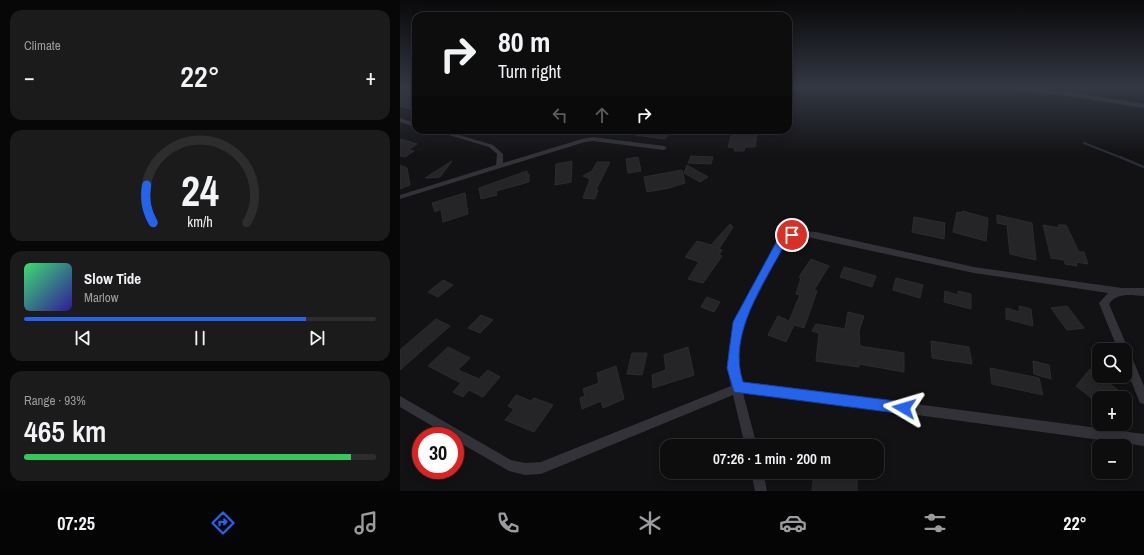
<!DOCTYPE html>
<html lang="en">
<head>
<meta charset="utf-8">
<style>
  body { margin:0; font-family:"Archivo Narrow",sans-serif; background:#1c1b1c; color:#f1f3f6; height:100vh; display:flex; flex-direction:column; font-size:15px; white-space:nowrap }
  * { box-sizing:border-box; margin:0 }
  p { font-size:13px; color:#9b9c9e }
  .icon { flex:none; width:22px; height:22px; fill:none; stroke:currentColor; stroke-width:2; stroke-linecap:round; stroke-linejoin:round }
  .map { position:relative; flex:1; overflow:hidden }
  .details { display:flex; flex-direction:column; gap:10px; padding:10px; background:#080708; width:400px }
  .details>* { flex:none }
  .guide { position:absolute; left:12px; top:12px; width:380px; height:122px; border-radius:12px; box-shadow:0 2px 10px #0003,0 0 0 1px #2e2d2e; background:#0e0d0e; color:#f1f3f6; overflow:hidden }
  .tools { position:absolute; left:692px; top:343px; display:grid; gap:8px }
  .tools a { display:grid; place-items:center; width:40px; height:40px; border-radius:8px; background:#0e0d0e; box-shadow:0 2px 10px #0003,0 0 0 1px #2e2d2e; font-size:20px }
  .speed { position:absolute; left:12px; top:427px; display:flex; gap:8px; font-size:20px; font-weight:700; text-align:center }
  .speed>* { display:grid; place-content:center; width:52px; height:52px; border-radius:50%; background:#0e0d0e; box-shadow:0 2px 10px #0003,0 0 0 1px #2e2d2e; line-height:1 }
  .speed .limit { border:6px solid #d22; background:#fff; color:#111 }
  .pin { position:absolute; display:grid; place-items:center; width:34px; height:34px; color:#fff; margin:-17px; border:2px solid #fff; border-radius:50%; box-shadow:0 1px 4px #0007 }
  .me { position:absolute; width:44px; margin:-22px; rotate:277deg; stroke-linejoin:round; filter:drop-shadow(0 0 3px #0008) }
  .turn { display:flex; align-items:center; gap:14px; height:84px; padding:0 20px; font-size:18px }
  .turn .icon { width:52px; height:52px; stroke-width:2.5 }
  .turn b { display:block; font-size:28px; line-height:34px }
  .lanes { display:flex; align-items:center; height:38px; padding:0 20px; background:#0003; justify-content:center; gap:20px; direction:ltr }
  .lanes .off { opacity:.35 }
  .big { font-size:30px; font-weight:600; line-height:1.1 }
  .details .widget { flex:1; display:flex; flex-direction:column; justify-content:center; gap:6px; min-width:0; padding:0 14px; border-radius:12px; background:#1c1b1c }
  .details .dial { align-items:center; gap:0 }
  .dial svg { height:104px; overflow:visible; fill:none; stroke:#2e2d2e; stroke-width:7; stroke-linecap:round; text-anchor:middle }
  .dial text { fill:#f1f3f6; stroke:none }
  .song { display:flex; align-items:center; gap:12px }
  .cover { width:48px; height:48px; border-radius:6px; background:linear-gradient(135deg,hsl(140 70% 55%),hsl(250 70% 35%)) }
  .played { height:4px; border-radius:2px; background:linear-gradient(90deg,#2563eb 80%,#2e2d2e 80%) }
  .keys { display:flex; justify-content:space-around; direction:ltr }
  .heat { display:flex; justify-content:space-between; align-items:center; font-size:22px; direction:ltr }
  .charge { height:6px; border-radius:3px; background:linear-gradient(90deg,#34c759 93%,#2e2d2e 0) }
  .trip { position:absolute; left:260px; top:439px; width:224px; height:40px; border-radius:12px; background:#0e0d0e; box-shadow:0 2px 10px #0003,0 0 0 1px #2e2d2e; font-weight:600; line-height:40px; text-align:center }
  .menu { display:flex; height:64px; justify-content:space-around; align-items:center; background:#060506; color:#9b9c9e }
  .menu .icon { width:28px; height:28px }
  .menu .selected { color:#2563eb }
  .menu b { font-size:18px; color:#f1f3f6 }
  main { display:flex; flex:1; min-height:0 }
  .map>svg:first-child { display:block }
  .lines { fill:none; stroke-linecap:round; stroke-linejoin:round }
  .stream-far1 { stroke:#272d38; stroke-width:2 }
  .stream { stroke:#272d38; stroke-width:2.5 }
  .building { fill:#252427; stroke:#2c2b2f }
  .street { fill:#323238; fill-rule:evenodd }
  .route { fill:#2563eb; stroke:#184099 }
</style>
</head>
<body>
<main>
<section class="details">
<div class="widget"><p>Climate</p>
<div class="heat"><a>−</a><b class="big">22°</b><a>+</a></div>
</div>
<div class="widget dial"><svg viewBox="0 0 100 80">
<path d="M14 69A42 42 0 1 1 86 69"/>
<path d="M14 69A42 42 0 0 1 9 40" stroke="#2563eb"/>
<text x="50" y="56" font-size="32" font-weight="700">24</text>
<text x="50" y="72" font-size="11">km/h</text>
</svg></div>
<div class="widget">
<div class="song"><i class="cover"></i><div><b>Slow Tide</b><p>Marlow</p></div></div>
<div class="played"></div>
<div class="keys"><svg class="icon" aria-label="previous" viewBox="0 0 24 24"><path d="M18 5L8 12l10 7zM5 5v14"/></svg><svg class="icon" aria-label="pause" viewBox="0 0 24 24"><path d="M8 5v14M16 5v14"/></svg><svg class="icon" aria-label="next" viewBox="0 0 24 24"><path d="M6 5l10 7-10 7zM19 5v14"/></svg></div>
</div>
<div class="widget"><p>Range · 93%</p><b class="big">465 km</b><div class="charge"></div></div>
</section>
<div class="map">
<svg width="744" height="491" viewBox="0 0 744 491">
  <rect width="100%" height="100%" fill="#121113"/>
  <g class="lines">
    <path class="stream-far1" d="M684,143L722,158"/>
    <path class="stream" d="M720,157L744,167"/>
  </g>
  <path class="building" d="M6,87L16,90V111L0,106V89Z
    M236,130H271L265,139L235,135Z
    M358,130L355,147H345L344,151H334L335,148L328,147L331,136Z
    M0,139L17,144L8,150L14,151L5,157L0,156Z
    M291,156L313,157L311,164L288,163Z
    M238,157L241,171L228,173L226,159Z
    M52,161L40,177L25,178Z
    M172,161L171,182L155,185L156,164Z
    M197,162H210L196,190H198L195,199L183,198L190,179L183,176L192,171Z
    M0,165L7,168L10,185L0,189Z
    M287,165L308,177L300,182L284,173Z
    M282,170L285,183L269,188L247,192L244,177Z
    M127,171V175L129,174V182L96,191L97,195L81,199L79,188Z
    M65,193L68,214L43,222L41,209L35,212L32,203Z
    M562,211L588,218L586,241L553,232L557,212L562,213Z
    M597,215L632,223L636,260L610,254L607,225L597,223Z
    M514,217L545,223L544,239L512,232Z
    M330,224L333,227L319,249L322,250L319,255L322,256L303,283L288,279L299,262L285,257L297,241L311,245Z
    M643,225L660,228L658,225H666L679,252H684L688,264L676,262L677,266L665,264L664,260L651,258Z
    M411,259L429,266L414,290L417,291L404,328L394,325L386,342L368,335L378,316L389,321L400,295L396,294L401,278L399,277Z
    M444,267L476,276L472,287L440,277Z
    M496,278L523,285L520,298L493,290Z
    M43,280L53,285L38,297L28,292Z
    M545,291L558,295V291L571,294V309L544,302Z
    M307,297L320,302L314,312L301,307Z
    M619,306L631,309L633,326L606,319V308L620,312Z
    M667,306L684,328L667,330L651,308Z
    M448,312L464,316L459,331L460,346L504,353V372L459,364V367L416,361L419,333L412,331L416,324L445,329Z
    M81,315L93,320L80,333L68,328Z
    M36,319L50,326L0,370V350Z
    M531,341L569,347L572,364L532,358Z
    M48,347L70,358L58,370L79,379L88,370L100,377L83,397L69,390L63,397L53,392L61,383L28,366Z
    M288,347L294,375L253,388L252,375L266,370L264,355Z
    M232,353H247L242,375L227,374Z
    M633,361L649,365L651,379L634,374Z
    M216,366L224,399L203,408L201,401L182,409L180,398L185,396L183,389L199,383L197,373Z
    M590,368L639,378L643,395L592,384Z
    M690,369L718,390L711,398H699V404L676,386Z
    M116,395L131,401L134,398L153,405L134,432L105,420L114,409L108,406Z
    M414,472H435L457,477V491H412Z"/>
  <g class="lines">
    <path class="street" d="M601,87H617L676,93L744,104V108L676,97L604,89Z
      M0,118L16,123V127L0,122Z
      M32,130H42L93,145L103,154V163L182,139L193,137L264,146L267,148L264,150L193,141L185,142L0,199V195L96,165L97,154L89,147Z
      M403,231L416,232L574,267L722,288H744V296C731,295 717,292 709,304L744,386V404L740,403L725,366V350H718L699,303L708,293L574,273L407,237L394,238L385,242L344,322L339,347L337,368L341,383L363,384L744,434V446L363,394L343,393L357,446H345L333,395L141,474L125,475L109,471L55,440V436H49L0,407V396L111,460L125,463L141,462L331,386L327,368L329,347L334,322L379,238L390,234Z
      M351,472H363L367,491H355Z"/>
  </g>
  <linearGradient id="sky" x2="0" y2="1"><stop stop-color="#0a090a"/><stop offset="0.56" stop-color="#333844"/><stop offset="1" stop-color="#333844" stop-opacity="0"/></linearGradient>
  <rect width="744" height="156" fill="url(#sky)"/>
  <path class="route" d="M392,232L397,235L386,242C364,284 327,334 343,382L504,402L508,404L510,408L508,412L504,414L334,392L327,368L333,322L379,237Z"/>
</svg>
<div class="tools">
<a><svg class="icon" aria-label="search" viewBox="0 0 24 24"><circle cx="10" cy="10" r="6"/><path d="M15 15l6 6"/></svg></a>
<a>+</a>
<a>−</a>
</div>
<div class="speed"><div class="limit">30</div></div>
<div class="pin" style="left:392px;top:235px;background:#d93025"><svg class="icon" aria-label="arrive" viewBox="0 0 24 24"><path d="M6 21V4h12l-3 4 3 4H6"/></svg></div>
<svg class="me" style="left:504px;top:408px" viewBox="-20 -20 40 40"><path d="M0-17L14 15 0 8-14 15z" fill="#2563eb" stroke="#fff" stroke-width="4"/></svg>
<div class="trip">07:26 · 1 min · 200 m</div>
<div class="guide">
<div class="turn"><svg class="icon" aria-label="right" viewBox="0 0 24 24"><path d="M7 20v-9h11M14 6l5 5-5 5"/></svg><div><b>80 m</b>Turn right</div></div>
<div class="lanes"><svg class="icon off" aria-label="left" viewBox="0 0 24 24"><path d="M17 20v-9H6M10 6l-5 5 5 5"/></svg><svg class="icon off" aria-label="ahead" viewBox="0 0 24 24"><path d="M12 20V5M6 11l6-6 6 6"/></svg><svg class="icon" aria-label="right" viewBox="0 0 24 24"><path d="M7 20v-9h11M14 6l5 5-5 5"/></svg></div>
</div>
</div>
</main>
<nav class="menu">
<b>07:25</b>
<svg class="icon selected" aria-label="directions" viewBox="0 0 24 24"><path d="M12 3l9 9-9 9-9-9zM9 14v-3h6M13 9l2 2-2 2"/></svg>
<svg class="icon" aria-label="music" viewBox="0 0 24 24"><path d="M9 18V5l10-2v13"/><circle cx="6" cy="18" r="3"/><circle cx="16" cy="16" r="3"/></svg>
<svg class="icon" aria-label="phone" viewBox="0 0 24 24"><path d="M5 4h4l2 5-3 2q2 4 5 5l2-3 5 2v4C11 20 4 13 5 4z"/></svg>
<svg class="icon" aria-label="climate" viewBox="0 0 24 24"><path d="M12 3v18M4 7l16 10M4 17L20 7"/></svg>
<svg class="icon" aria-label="car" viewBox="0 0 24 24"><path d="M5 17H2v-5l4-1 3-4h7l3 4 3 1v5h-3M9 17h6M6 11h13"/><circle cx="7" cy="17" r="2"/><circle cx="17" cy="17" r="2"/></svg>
<svg class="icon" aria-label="filters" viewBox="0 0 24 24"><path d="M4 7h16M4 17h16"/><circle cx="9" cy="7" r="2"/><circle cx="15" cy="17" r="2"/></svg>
<b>22°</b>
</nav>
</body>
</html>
